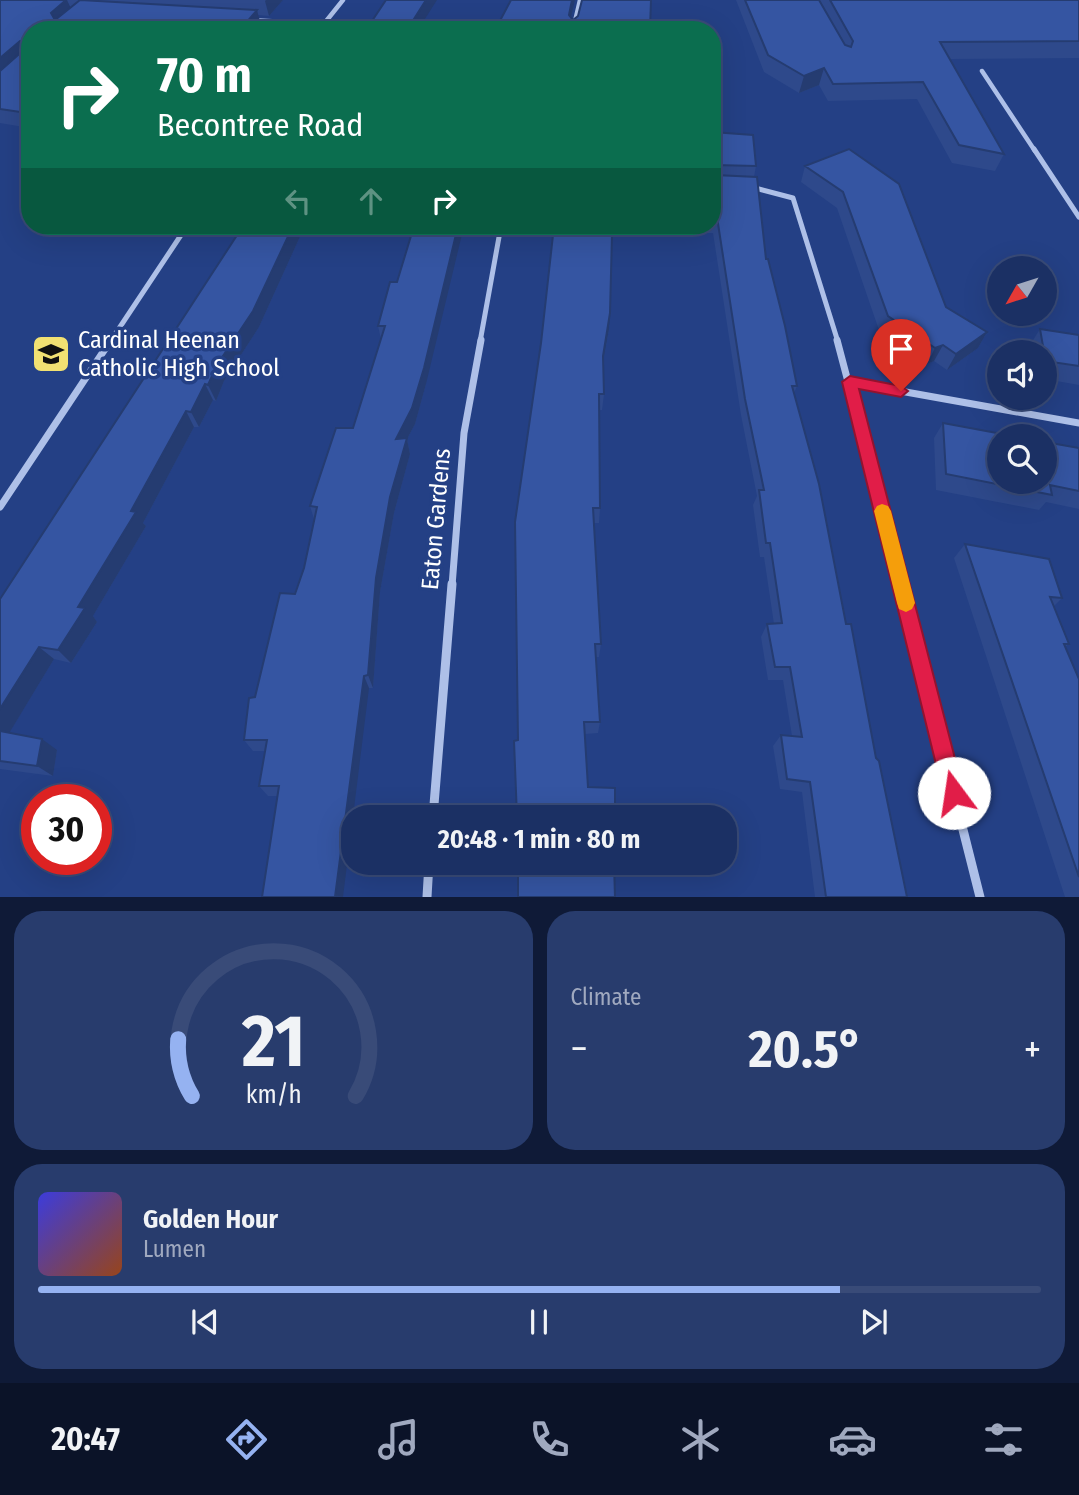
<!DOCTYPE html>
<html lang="en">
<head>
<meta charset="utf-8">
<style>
  body { margin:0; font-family:"Fira Sans Condensed",sans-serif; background:#283c6d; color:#f1f3f6; height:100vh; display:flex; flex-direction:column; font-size:26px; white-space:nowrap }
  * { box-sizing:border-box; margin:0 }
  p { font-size:23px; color:#a0a9bf }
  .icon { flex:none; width:38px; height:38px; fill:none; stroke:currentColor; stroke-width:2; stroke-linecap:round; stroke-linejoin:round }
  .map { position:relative; height:897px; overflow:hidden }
  .details { display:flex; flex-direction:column; gap:14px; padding:14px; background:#0f1a37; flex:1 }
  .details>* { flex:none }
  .guide { position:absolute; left:21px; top:21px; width:700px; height:214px; border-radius:28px; box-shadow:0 7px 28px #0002,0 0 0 2px #394b78; background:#0b6e4f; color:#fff; overflow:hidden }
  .needle { width:46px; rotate:231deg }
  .tools { position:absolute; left:987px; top:256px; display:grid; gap:14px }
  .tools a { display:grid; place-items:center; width:70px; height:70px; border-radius:50%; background:#1b3064; box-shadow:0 7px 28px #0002,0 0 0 2px #394b78; font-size:35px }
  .speed { position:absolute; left:21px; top:784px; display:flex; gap:14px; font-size:35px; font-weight:700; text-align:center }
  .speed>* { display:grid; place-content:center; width:91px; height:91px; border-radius:50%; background:#1b3064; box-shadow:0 7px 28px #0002,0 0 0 2px #394b78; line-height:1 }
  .speed .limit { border:10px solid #d22; background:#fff; color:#111 }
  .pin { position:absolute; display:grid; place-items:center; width:60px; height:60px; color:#fff; margin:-72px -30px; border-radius:50% 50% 50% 0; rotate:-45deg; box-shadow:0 0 7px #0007 }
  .pin .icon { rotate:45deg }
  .me { position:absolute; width:77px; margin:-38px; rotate:346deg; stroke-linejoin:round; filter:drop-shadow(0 0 5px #0008) }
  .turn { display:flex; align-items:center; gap:24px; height:147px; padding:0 21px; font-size:32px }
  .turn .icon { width:91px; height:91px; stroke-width:2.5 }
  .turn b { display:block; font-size:49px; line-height:60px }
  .lanes { display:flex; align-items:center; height:66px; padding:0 21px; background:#0003; justify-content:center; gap:35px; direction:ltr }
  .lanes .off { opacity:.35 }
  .big { font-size:52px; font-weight:700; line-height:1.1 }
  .details .tile { flex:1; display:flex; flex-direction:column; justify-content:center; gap:10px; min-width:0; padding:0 24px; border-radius:28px; background:#283c6d }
  .details .dial { align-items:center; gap:0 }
  .dial svg { height:182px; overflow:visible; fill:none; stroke:#394b78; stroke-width:7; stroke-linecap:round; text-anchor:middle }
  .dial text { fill:#f1f3f6; stroke:none }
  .song { display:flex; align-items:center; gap:21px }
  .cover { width:84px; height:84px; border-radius:10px; background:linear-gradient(135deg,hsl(240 70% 55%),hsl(20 70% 35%)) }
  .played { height:7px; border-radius:4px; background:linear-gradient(90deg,#95b2f1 80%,#394b78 80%) }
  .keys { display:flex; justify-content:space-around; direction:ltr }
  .heat { display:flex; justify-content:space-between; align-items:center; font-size:38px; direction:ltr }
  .details .tiles { flex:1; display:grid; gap:14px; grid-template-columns:1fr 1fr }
  .tile:last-child { grid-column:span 2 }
  .trip { position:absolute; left:341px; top:805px; width:396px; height:70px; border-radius:28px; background:#1b3064; box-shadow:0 7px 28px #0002,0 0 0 2px #394b78; font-weight:700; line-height:70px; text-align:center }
  .tab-bar { display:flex; height:112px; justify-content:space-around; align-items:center; background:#0b1328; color:#a0a9bf }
  .tab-bar .icon { width:49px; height:49px }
  .tab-bar .active { color:#95b2f1 }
  .tab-bar b { font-size:32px; color:#f1f3f6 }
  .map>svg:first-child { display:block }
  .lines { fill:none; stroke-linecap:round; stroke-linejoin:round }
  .street-far3 { stroke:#aec0e8; stroke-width:4.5 }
  .street-far2 { stroke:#aec0e8; stroke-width:5 }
  .street-far1 { stroke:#aec0e8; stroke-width:7 }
  .street { stroke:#aec0e8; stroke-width:9 }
  .wall { fill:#2e498b }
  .shaded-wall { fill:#253c71 }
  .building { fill:#3555a2; stroke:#253c71; stroke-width:2 }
  .route { fill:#e11d48; stroke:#92132f; stroke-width:2 }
  .slow { fill:#f59e0b }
  .labels { text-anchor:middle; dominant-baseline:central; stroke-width:7; stroke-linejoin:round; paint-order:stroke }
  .poi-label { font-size:24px; fill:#fff; stroke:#244085; text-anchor:start }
  .street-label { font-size:24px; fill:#fff; stroke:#244085 }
</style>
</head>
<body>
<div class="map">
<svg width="1079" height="897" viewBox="0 0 1079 897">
  <rect width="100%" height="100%" fill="#244085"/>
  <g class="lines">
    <path class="street-far3" d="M250,20L323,24
      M319,30L343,0
      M573,30L580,0
      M982,71L1035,151"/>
    <path class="street-far2" d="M1034,149L1079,217
      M751,187L793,198L838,342
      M110,342L187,226
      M480,342L501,226"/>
    <path class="street-far1" d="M837,340L902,586
      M850,382L1079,423
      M0,507L111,340
      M452,586L464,433L481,340"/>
    <path class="street" d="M901,584L980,897
      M433,817L452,584
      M427,897L429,863"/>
  </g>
  <path class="wall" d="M0,0H283L269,16L258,15L261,25L30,30V128L0,123Z
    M736,0H1079V58L949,59L1004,154L995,171L952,163L917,99L828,101L819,85L799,93L764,72Z
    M712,132L756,166L754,177L766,259L797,386L794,393L907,897H815L802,792L780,789L773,746L781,735L792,736L783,680H768L761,637L767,624H774L764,557H760L753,505L757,496L741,415L713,233H694L693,226H712Z
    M849,149L946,307L987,332L978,348L947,370L934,361L927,364L880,333L837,208L801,182L805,166Z
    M243,226H311L308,231L303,230L259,327L224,381L216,401L213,400L199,427H194L143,523L146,526L93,616L97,622L71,663L54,659L9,733L57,750L53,776L0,769V599Z
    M397,282L426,384L415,424L407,439L410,454L394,513L380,592L373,688H369L278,796H268L259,786L265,751H253L244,740L255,697L304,568L314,519L310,506L353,428L381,339L378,326Z
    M609,329L603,363L604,394L602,410H599L600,508L599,523H593L601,644L599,657H596L600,722L598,733L585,734L588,787L615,817L518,740L541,343Z
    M1040,329L1079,335V385L1045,379V352H1031L1030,345Z
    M943,423L1079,448V509L1046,502L1039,510L936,490L934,438Z
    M965,544L1062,598L1054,606L1069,644L1065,647L1079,679V897H1065L954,558Z"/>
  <path class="shaded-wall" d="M66,0H67L73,13L58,28L51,13Z
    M266,0H283L269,16L265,1Z
    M426,0H437L418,30H407Z
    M572,0H575L568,30L569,15Z
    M257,10L261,25L257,30H240Z
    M20,41L27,56L0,81V58Z
    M824,68L819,85L799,93L804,76Z
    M293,226H301L303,230L259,327L224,381L216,401L208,385L217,365Z
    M458,226H464L426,384L415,424L407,439L410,454L394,513L380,592L373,688L368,675L376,578L396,439Z
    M610,313L609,329L601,373L603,356Z
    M987,332L978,348L947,370L956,354Z
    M943,345L934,361L927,364L935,348Z
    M205,384L213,400L199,427L191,412Z
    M186,411L194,427L143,523L146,526L93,616L97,622L71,663L58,650L78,607L131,511Z
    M39,647L54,659L5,740L0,737V709Z
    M364,676L369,688L343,897H335Z
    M42,739L57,750L53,776L37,766Z"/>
  <path class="building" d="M0,0H66L51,13L55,20L80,0L257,10L240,30H30V112L27,113L0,109V71L26,48L27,42L20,41L0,58Z
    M386,0H426L407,30H366Z
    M511,0H572L569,15L573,20L578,16L582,0H651L650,30H495Z
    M745,0H819L845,45L851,47L853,41L830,0H1079V41L940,42L1004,154L959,145L923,82L833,84L824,68L804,76L768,55Z
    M712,132L753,135L756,166L714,165L712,167Z
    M849,149L899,184L946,307L987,332L956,354L943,345L935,348L888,316L843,192L805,166Z
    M712,173L715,175L757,177L766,259H768L785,326L797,386H792L819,484L846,624H851L876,758L879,761L907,897H826L810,782L787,779L781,735L802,737L790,667H775L767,624L782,623L770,543H766L759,490H764L745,399L717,217H712Z
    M243,226H293L253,311L217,365L208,385L205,384L191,412L186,411L131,511L136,512L78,607L85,608L58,650L39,647L0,709V599Z
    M414,226H458L424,368L412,408L396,439L407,438L390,497L376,578L368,675L364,676L335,897H262L279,786H259L267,740H244L249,698L255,697L280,593L295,594L304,568L317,507L310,506L336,428H353L385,326H378L390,282H397Z
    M554,226H610L612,235L610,313L603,356L604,394H599L600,508H593L601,644H595L600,722H584L588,787L615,788V817H517L514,741L518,740L515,522L541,343Z
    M1040,329L1079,335V366L1045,361V352H1044Z
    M943,423L1013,436H999V481H1045V442L1079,448V491L1050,485L1052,495L946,474Z
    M965,544L1049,559L1062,598L1050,597L1069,644H1064L1079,679V877Z
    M0,731L42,739L37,766L0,761Z
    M518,863H614L615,897H518Z"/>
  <path class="route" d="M850,376L901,386L908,391L901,397L859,389L964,793L961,800L954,803L946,800L943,793L842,382Z"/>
  <path class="slow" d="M882,504L888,506L891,511L915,603L912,609L906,612L899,609L897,603L874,511L877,506Z"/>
  <defs>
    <symbol id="school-square" viewBox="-11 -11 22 22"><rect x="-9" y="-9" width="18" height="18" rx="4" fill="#f2e172" stroke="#244085"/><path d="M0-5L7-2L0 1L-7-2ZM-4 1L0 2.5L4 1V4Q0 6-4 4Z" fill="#111"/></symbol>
  </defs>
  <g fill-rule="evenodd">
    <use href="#school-square" x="29" y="332" width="44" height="44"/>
  </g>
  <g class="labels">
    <g class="poi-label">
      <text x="78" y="340">Cardinal Heenan<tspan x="78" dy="28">Catholic High School</tspan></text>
    </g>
    <g class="street-label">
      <text transform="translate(436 519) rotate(-85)">Eaton Gardens</text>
    </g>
  </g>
</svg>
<div class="tools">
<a><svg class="needle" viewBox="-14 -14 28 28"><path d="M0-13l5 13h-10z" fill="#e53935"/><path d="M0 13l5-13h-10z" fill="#a0a9bf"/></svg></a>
<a><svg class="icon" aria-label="sound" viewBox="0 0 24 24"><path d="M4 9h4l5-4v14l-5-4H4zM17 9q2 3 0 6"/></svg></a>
<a><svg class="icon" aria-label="search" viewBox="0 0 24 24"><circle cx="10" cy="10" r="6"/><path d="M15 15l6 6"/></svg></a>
</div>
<div class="speed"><div class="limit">30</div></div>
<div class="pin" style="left:901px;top:391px;background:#d93025"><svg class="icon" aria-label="arrive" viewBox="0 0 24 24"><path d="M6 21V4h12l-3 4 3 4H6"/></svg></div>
<svg class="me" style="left:954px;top:793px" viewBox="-20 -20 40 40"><circle r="19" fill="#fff"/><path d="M0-13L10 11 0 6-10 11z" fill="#e11d48"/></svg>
<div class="trip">20:48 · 1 min · 80 m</div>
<div class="guide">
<div class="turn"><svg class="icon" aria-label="right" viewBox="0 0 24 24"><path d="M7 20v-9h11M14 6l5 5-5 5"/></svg><div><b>70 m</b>Becontree Road</div></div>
<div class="lanes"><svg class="icon off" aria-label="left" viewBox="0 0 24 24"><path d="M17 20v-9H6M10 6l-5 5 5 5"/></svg><svg class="icon off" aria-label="ahead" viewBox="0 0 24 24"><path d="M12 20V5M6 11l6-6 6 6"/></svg><svg class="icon" aria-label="right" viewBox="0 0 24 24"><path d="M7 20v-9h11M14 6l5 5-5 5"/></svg></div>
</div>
</div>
<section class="details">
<div class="tiles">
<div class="tile dial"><svg viewBox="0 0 100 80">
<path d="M14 69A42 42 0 1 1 86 69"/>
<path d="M14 69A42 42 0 0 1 8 44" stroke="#95b2f1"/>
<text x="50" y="56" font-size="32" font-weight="700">21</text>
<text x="50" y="72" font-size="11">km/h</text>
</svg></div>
<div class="tile"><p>Climate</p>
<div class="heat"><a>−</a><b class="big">20.5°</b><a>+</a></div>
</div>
<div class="tile">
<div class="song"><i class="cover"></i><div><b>Golden Hour</b><p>Lumen</p></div></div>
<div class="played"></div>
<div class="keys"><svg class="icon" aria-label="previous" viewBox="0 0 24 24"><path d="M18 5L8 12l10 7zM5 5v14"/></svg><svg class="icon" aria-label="pause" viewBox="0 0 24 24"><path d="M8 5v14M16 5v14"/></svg><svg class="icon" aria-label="next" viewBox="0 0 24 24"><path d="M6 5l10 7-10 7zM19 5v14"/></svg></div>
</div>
</div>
</section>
<nav class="tab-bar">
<b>20:47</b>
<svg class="icon active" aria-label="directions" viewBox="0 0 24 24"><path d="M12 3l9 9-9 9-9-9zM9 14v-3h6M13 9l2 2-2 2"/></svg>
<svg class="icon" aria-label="music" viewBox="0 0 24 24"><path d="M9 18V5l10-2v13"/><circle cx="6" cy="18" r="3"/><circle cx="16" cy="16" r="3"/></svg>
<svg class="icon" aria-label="phone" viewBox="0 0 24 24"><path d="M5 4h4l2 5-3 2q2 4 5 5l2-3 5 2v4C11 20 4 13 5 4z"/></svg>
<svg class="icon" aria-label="climate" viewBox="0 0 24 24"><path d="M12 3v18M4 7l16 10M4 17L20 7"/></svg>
<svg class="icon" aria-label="car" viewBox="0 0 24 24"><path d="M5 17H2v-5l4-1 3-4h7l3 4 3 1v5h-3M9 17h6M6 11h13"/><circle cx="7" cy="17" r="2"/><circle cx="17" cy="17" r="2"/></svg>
<svg class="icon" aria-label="filters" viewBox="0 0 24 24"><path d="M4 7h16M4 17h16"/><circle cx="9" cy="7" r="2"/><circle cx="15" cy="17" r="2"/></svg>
</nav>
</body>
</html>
